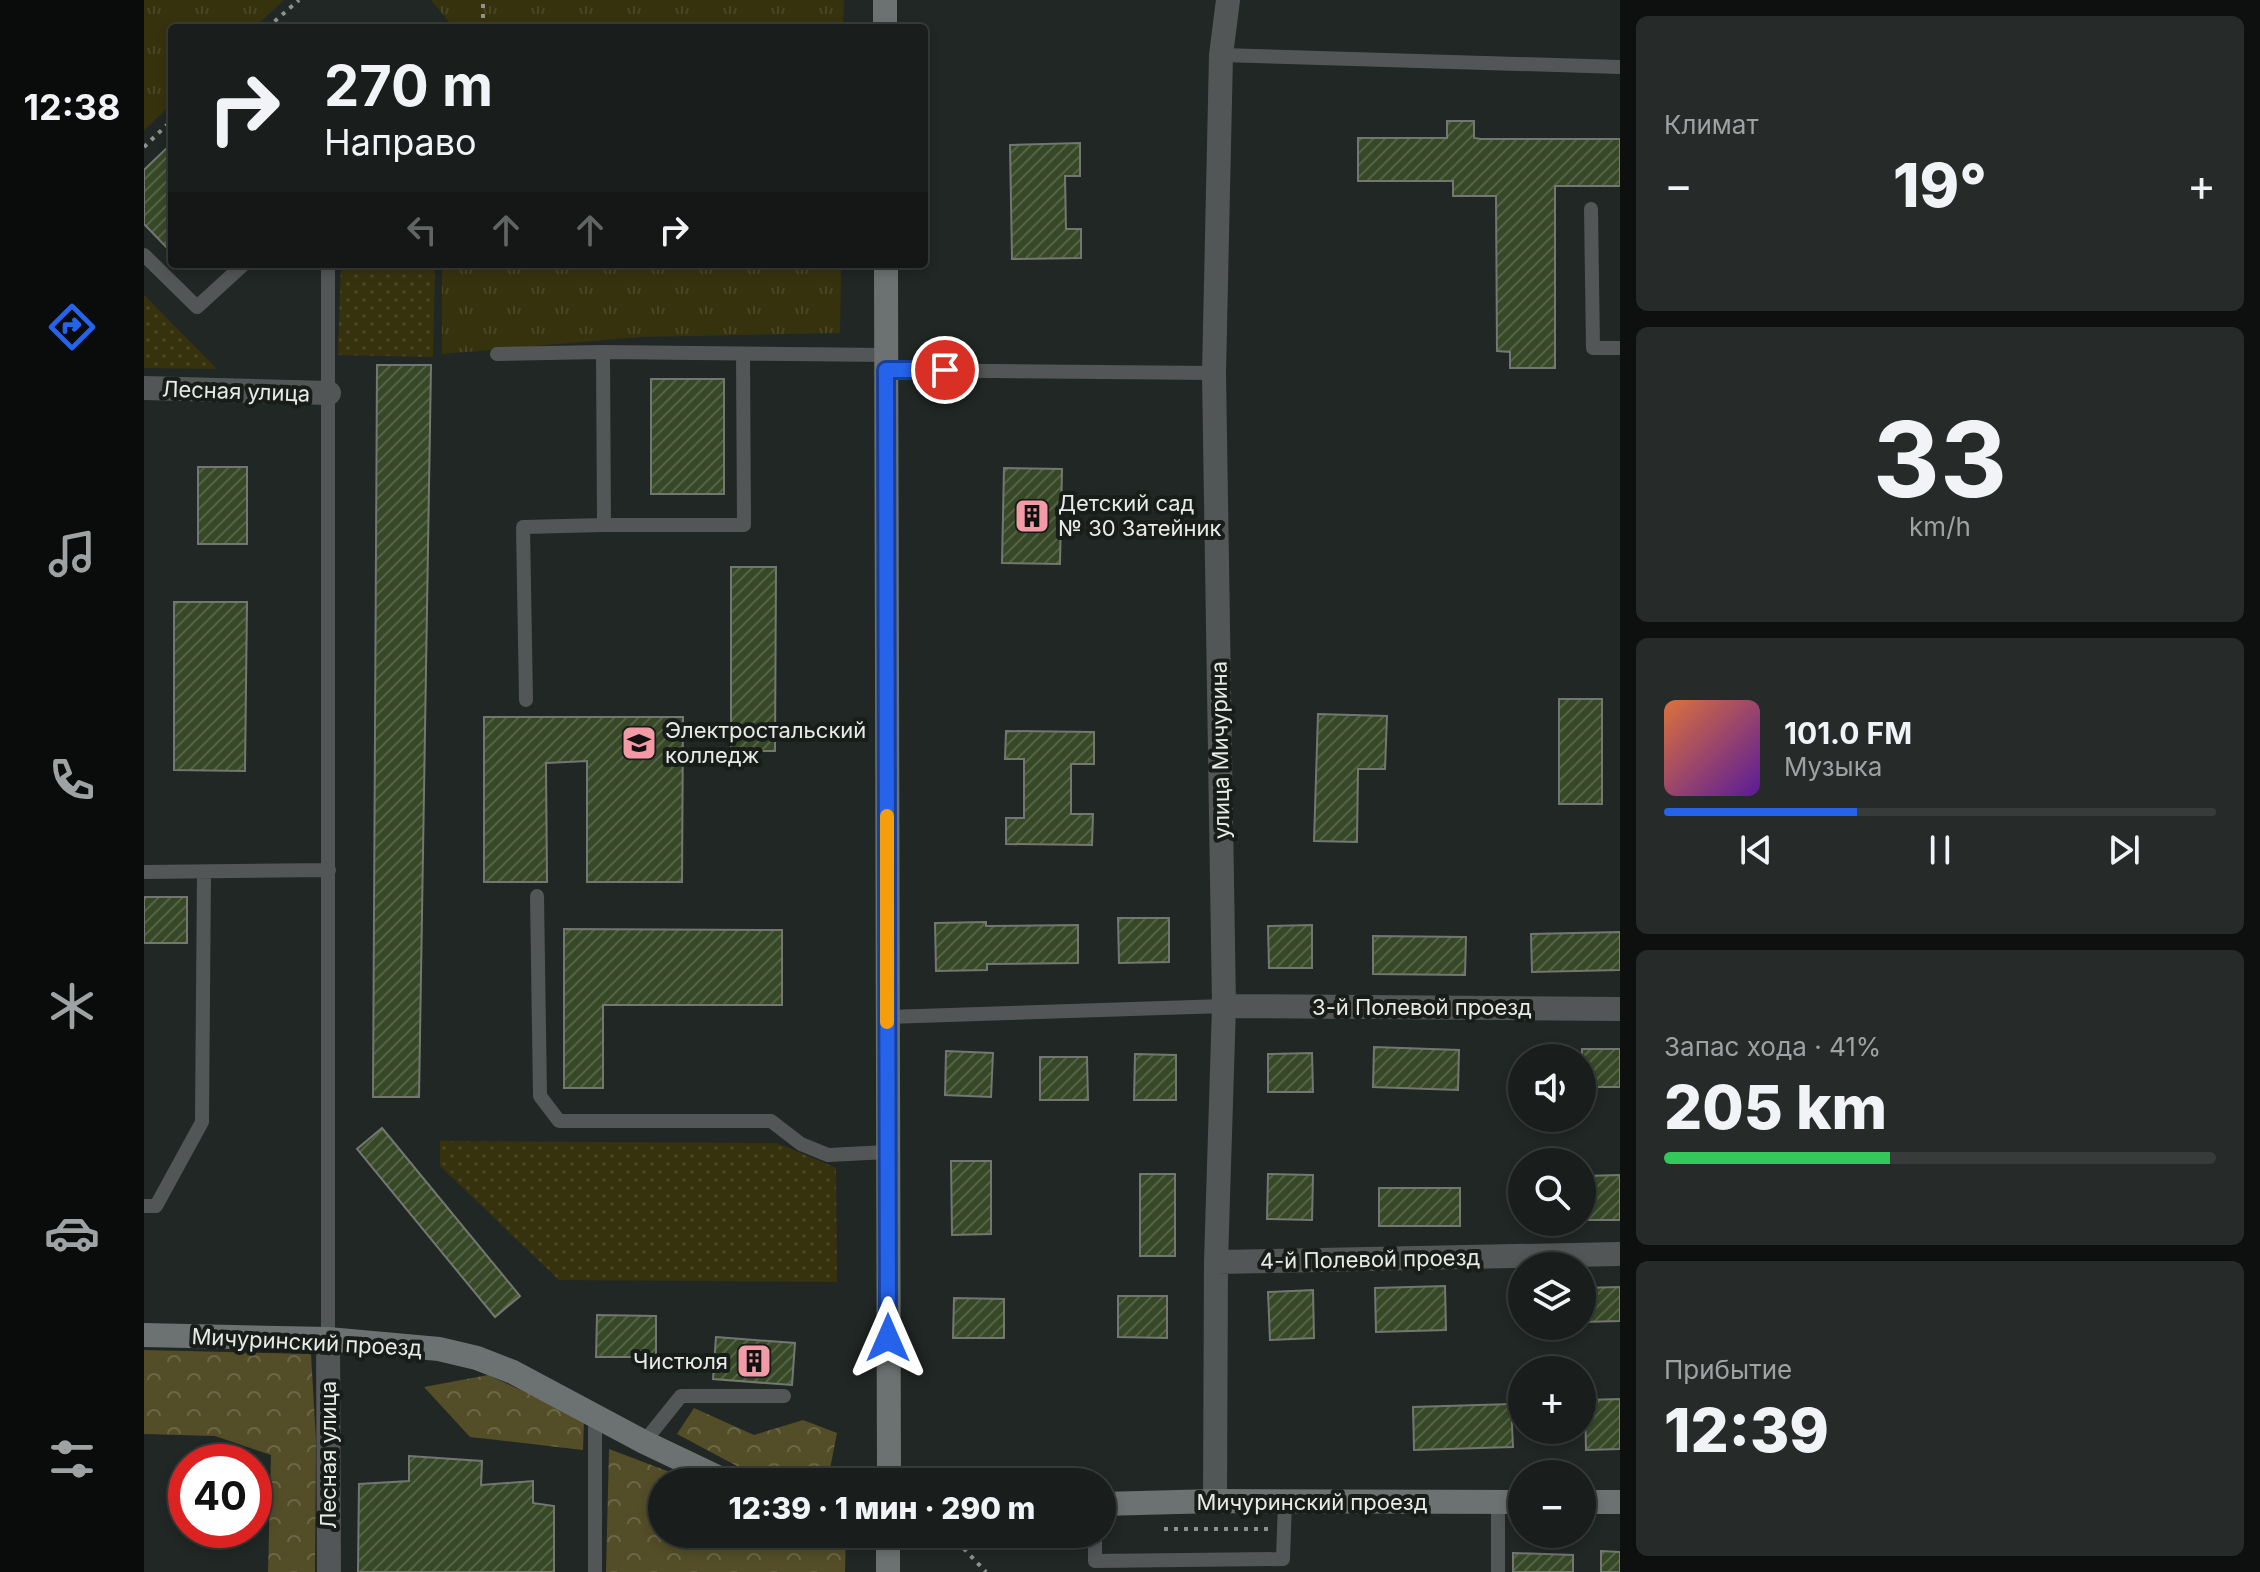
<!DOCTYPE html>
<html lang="ru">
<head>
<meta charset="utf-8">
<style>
  body { margin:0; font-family:Inter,sans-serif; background:#262a28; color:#f1f3f6; height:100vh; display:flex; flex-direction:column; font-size:30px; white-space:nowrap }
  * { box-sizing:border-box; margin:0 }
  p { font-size:26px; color:#9fa2a3 }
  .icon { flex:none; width:44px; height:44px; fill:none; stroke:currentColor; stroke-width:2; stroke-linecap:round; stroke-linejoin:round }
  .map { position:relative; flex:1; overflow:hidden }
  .side { display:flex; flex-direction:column; gap:16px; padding:16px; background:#0e100f; width:640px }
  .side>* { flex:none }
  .guide { position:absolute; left:24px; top:24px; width:760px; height:244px; border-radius:8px; box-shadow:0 4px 12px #0003,0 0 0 2px #373b3a; background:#191d1b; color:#f1f3f6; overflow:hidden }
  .fabs { position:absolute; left:1364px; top:1044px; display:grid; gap:16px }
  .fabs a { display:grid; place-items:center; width:88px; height:88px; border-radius:50%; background:#191d1b; box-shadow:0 4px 12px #0003,0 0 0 2px #373b3a; font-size:40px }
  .speed { position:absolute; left:24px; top:1444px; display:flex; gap:16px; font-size:40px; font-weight:700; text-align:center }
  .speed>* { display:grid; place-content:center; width:104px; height:104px; border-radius:50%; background:#191d1b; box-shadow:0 4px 12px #0003,0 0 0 2px #373b3a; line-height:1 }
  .speed .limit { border:12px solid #d22; background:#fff; color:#111 }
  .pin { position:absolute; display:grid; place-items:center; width:68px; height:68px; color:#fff; margin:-34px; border:4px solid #fff; border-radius:50%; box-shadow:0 2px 8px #0007 }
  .me { position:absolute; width:88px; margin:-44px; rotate:0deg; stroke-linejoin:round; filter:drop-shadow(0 0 6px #0008) }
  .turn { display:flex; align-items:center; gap:28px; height:168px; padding:0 24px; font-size:36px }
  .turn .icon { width:104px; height:104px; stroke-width:2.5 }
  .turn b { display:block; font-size:56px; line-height:68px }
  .lanes { display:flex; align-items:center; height:76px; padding:0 24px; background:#0003; justify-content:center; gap:40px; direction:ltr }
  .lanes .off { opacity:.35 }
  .big { font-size:60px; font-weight:800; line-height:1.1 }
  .side .card { flex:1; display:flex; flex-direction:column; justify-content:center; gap:12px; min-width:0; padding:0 28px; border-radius:12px; background:#262a28 }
  .side .dial { align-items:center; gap:0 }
  .dial b { font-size:104px; line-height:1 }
  .song { display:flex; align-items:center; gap:24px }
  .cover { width:96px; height:96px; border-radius:12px; background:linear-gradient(135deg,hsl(20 70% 55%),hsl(270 70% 35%)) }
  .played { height:8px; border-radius:4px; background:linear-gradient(90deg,#2563eb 35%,#373b3a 35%) }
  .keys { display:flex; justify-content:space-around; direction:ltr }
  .heat { display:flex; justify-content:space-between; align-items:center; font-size:44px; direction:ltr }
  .charge { height:12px; border-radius:6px; background:linear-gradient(90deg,#34c759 41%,#373b3a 0) }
  .trip { position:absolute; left:504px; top:1468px; width:468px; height:80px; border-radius:40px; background:#191d1b; box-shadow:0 4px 12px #0003,0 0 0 2px #373b3a; font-weight:800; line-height:80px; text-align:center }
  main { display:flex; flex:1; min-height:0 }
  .menu { display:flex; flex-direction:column; width:144px; justify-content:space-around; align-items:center; background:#0a0c0b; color:#9fa2a3 }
  .menu .icon { width:56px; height:56px }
  .menu .active { color:#2563eb }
  .menu b { font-size:36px; color:#f1f3f6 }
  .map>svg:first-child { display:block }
  .grass { fill:url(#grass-dots) }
  .forest { fill:url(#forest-crowns) }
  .park { fill:url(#park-tufts) }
  .building { fill:url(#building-hatch); stroke:#747771; stroke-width:2 }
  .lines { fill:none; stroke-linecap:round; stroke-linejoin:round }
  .path { stroke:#8d928f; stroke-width:4; stroke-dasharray:4 6; stroke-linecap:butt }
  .lane { stroke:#535656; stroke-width:14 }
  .street { stroke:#535656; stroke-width:24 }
  .secondary { stroke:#6c7271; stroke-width:24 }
  .route-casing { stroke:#184099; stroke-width:20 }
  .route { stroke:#2563eb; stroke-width:14 }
  .slow { stroke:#f59e0b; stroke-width:14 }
  .labels { text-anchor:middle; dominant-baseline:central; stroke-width:8; stroke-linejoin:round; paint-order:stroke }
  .street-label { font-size:22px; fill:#e6eae8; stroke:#181d1a }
  .poi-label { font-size:22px; fill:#e6eae8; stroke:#181d1a; text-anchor:start }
</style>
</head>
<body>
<main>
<nav class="menu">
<b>12:38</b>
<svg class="icon active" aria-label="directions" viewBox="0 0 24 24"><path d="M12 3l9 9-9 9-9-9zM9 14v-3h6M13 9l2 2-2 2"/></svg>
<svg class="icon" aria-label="music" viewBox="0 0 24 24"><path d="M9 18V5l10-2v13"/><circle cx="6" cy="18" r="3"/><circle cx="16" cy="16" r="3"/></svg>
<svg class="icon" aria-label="phone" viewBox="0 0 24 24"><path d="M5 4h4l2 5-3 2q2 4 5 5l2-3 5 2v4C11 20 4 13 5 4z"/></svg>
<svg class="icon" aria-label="climate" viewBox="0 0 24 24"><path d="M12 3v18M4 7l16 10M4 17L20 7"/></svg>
<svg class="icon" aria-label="car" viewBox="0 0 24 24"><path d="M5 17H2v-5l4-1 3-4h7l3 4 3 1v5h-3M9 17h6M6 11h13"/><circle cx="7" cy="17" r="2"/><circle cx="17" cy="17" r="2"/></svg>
<svg class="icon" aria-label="filters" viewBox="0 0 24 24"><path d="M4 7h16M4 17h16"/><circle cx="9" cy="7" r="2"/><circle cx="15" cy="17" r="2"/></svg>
</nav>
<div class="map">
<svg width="1476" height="1572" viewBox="0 0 1476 1572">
  <defs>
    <pattern id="grass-dots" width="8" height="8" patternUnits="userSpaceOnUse" patternTransform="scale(2)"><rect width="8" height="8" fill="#37320e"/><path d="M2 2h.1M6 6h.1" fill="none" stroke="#4a4625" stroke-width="1.8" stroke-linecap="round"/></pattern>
    <pattern id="forest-crowns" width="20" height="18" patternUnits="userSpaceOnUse" patternTransform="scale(2)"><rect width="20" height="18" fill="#534e27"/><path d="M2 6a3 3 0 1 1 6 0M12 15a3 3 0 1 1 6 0" fill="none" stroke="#6c6846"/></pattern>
    <pattern id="park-tufts" width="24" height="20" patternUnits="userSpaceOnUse" patternTransform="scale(2)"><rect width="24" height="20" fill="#37320e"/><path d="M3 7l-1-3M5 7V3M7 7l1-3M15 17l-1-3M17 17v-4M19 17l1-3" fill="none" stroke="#4a4625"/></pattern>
    <pattern id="building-hatch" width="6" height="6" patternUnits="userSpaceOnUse" patternTransform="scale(2)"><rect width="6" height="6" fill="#374827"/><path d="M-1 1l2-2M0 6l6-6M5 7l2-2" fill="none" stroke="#546346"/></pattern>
  </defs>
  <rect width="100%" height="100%" fill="#212724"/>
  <path class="grass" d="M197,264H291L289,357L194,355Z
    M0,295L73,369L0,368Z
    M296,1141L633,1143L692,1168L693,1282L415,1280L296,1166Z"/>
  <path class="forest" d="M0,1350L167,1354L172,1441L171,1572H124L127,1455L71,1436L0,1434Z
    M344,1375L440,1419L439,1450L326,1437L280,1387Z
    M550,1408L610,1435L659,1420L693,1433L686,1469L608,1474L533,1434Z
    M465,1449L552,1482H518V1534H702L701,1572H462Z"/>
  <path class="park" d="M0,0H140L110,28H28V104L0,130Z
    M287,0H700L699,28H310Z
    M298,264H697L696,333L496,337L298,354Z"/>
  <path class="building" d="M1303,121H1330V138L1337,139H1476V186H1411V368H1366V352L1353,351L1352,196H1309V181H1214V138H1303Z
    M28,143V253L0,224V170Z
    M936,143V176H921L922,229H937V258L868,259L866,145Z
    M233,365H287L275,1097H229Z
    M507,379H580V494H507Z
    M54,467H103V544H54Z
    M860,468L918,469L916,564L858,563Z
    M587,567H632L631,751H587Z
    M30,602H103L101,771L30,770Z
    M1415,699H1458V804H1415Z
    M1174,714L1243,716L1241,769H1214L1213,842L1170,841Z
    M340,717H539L538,882H443V761L402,763L403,882H340Z
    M862,731L950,732V764H927V814H949L948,845L862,844V818H880V759H861Z
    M0,897H43V943H0Z
    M974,918H1025V962L975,963Z
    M842,922V926L934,925V963L843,964V970L792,971L791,923Z
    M1168,925V968H1125L1124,926Z
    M420,929L638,930V1005H459V1088H420Z
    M1476,932V970L1388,972L1387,934Z
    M1229,936L1322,937L1321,975L1229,974Z
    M1230,1047L1315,1050L1314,1090L1229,1087Z
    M1438,1049H1476V1087H1438Z
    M802,1051L849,1053L847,1097L801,1095Z
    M1168,1053L1169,1092H1124V1054Z
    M991,1054L1032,1055V1100H990Z
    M896,1057H943L944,1100H896Z
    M238,1128L376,1296L351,1317L213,1149Z
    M807,1161H847V1234L808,1235Z
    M996,1174H1031V1256H996Z
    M1124,1174L1169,1175L1168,1220L1123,1219Z
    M1476,1175V1220H1438V1176Z
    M1235,1188H1316V1226H1235Z
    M1301,1286L1302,1330L1232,1332L1231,1288Z
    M1476,1287V1321L1438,1322V1288Z
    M1169,1290L1170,1338L1126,1340L1124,1292Z
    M974,1296H1023V1338L974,1337Z
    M810,1298L860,1299V1338H809Z
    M453,1315L512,1316V1357H452Z
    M572,1337L651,1343L648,1385L569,1379Z
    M1476,1399V1449L1442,1450L1441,1400Z
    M1367,1404L1369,1447L1270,1450L1269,1407Z
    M265,1456L338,1461L337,1485L389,1481V1503L410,1506V1572H214L215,1484L265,1481Z
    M1457,1551L1476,1552V1572H1457Z
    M1369,1553L1429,1555V1572H1369Z"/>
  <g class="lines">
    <path class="path" d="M123,28L155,0
      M339,28V0
      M0,147L28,120
      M1020,1529H1124
      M806,1534L842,1572"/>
    <path class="lane" d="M1077,55L1476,67
      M1447,209L1449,348H1476
      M0,255L53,307L100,264
      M353,354L459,352
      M599,354L600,525H460L459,352L742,355
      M742,370L1070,373
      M382,700L379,527L460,525
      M0,872L185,870
      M393,896L396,1096L415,1121H627L657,1144L684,1155L744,1152
      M743,1017L1080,1006
      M0,1206H12L58,1122L60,872
      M184,1339V264
      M500,1442L537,1396H640
      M1354,1502V1572
      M951,1534V1561L1139,1559L1141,1501
      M451,1572V1414"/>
    <path class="street" d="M0,388L185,393
      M1080,1006L1476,1009
      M1072,1262L1476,1254
      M184,1339L185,1572
      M1071,1501L1072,1262L1080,1006L1070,373L1077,55L1084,0"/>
    <path class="secondary" d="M741,0V28
      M742,264L745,1482
      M0,1335L184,1339L295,1349L333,1358L369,1372L500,1442L584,1482
      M1438,1502H1476
      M958,1504L1071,1501L1378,1502
      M744,1572V1534"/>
  </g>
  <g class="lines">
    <defs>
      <path id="route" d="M744,1338L742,370H801"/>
    </defs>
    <use href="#route" class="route-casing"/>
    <use href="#route" class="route"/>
    <path class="slow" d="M743,816V1022"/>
  </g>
  <defs>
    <symbol id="building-square" viewBox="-11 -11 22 22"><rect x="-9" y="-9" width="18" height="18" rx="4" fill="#f39aa7" stroke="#181d1a"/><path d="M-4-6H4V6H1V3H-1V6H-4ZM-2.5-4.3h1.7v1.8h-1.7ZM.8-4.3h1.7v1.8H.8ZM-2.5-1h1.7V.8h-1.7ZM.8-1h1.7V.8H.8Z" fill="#111"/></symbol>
    <symbol id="university-square" viewBox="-11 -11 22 22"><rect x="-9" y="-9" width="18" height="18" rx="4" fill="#f39aa7" stroke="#181d1a"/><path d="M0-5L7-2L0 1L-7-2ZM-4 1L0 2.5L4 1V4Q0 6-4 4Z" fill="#111"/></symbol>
  </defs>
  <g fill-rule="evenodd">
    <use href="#building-square" x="868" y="496" width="40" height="40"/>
    <use href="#university-square" x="475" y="723" width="40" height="40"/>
    <use href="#building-square" x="590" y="1341" width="40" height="40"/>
  </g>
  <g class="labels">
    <g class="street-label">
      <text transform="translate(92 391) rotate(2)">Лесная улица</text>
      <text transform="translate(1076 750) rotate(-91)">улица Мичурина</text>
      <text x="1278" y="1007">3-й Полевой проезд</text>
      <text transform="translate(1226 1259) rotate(-1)">4-й Полевой проезд</text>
      <text transform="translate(163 1342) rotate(3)">Мичуринский проезд</text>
      <text transform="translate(184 1455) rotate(-90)">Лесная улица</text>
      <text x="1168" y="1502">Мичуринский проезд</text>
    </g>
    <g class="poi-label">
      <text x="914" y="503">Детский сад<tspan x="914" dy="25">№ 30 Затейник</tspan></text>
      <text x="521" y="730">Электростальский<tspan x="521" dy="25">колледж</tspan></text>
      <text x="584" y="1361" text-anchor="end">Чистюля</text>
    </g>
  </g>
</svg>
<div class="fabs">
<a><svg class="icon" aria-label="sound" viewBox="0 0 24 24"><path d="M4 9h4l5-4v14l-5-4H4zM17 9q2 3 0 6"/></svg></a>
<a><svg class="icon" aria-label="search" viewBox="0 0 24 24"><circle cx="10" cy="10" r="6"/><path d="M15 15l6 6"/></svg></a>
<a><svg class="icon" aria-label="layers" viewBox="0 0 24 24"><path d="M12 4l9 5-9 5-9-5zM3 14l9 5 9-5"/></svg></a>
<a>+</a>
<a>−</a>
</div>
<div class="speed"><div class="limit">40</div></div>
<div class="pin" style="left:801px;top:370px;background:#d93025"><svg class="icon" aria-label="arrive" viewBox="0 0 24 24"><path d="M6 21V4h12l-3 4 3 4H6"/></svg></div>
<svg class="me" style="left:744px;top:1338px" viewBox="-20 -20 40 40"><path d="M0-17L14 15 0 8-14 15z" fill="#2563eb" stroke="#fff" stroke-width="4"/></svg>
<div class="trip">12:39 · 1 мин · 290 m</div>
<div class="guide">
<div class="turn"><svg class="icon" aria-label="right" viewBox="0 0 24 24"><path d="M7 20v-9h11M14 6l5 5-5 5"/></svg><div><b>270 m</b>Направо</div></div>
<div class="lanes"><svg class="icon off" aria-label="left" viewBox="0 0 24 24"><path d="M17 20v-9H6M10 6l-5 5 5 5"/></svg><svg class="icon off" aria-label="ahead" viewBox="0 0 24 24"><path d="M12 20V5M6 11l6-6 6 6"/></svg><svg class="icon off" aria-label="ahead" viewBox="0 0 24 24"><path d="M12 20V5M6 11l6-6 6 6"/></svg><svg class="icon" aria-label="right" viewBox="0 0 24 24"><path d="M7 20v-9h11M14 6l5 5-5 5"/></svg></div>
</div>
</div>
<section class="side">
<div class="card"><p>Климат</p>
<div class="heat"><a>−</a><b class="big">19°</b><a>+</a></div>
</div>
<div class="card dial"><b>33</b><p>km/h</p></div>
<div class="card">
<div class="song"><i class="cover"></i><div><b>101.0 FM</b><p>Музыка</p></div></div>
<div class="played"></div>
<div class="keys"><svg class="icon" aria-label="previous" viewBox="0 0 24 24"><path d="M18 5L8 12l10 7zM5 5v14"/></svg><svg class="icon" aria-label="pause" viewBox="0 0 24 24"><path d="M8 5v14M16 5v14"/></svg><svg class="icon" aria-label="next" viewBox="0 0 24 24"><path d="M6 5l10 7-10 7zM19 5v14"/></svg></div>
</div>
<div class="card"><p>Запас хода · 41%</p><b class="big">205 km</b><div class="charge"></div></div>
<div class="card"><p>Прибытие</p><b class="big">12:39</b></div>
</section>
</main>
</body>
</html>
